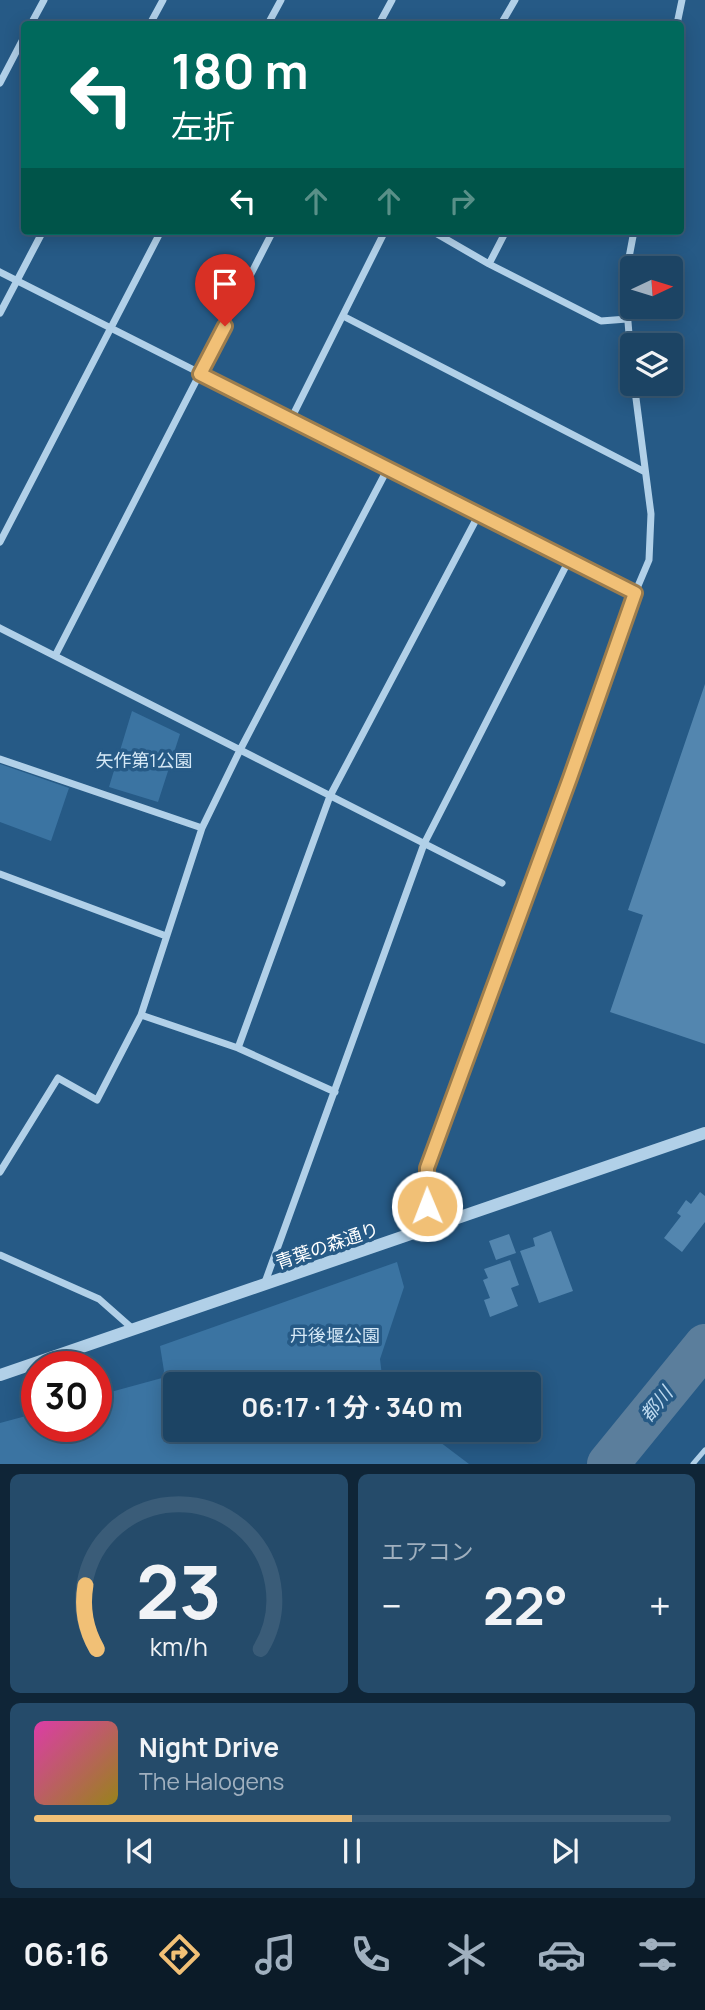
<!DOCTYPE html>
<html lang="ja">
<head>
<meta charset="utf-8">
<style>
  body { margin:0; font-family:Manrope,"Noto Sans JP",sans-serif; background:#254b6a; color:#f1f3f6; height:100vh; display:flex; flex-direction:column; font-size:26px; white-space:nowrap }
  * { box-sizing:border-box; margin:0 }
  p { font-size:23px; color:#a0b0bf }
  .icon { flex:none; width:38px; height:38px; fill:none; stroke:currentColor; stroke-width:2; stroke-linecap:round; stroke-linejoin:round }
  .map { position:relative; height:1464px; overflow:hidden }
  .side { display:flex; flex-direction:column; gap:10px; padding:10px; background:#0f2537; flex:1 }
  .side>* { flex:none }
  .hud { position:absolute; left:21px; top:21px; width:663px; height:214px; border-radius:7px; box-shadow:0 4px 18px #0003,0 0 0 2px #3a5c78; background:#00695c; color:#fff; overflow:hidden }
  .needle { width:46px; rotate:86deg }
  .controls { position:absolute; left:620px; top:256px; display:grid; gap:14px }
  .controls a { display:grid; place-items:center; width:63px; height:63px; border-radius:7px; background:#1c4464; box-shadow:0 4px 18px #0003,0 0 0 2px #3a5c78; font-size:35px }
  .speed { position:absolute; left:21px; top:1351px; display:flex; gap:14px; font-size:35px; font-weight:700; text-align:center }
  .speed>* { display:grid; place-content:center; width:91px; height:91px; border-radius:50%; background:#1c4464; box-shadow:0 4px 18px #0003,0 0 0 2px #3a5c78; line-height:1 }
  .speed .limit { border:10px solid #d22; background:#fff; color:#111 }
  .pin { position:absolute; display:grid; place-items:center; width:60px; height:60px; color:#fff; margin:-72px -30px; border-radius:50% 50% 50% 0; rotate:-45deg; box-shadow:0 0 7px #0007 }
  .pin .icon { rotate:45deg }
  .me { position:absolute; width:77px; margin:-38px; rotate:359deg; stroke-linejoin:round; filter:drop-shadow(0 0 5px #0008) }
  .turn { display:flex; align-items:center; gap:24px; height:147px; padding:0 35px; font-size:32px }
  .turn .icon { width:91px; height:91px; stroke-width:2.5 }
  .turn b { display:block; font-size:49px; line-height:60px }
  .lanes { display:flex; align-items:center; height:66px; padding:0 35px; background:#0003; justify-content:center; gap:35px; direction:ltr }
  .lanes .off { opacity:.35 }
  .big { font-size:52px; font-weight:700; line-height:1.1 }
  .side .widget { flex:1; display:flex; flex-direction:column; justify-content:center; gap:10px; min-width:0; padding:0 24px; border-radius:10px; background:#254b6a }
  .side .dial { align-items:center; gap:0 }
  .dial svg { height:182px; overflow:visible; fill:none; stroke:#3a5c78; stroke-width:7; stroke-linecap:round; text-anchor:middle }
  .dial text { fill:#f1f3f6; stroke:none }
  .song { display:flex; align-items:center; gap:21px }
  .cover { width:84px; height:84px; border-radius:10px; background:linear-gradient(135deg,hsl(320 70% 55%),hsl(50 70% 35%)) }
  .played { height:7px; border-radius:4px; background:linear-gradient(90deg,#f1c076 50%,#3a5c78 50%) }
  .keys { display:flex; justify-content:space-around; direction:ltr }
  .heat { display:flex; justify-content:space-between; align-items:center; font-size:38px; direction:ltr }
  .side .tiles { flex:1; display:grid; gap:10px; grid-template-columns:1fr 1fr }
  .widget:last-child { grid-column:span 2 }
  .trip { position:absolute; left:163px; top:1372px; width:378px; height:70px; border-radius:7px; background:#1c4464; box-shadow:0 4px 18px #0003,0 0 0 2px #3a5c78; font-weight:700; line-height:70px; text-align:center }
  .dock { display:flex; height:112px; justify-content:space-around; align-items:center; background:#0b1b28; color:#a0b0bf }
  .dock .icon { width:49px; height:49px }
  .dock .current { color:#f1c076 }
  .dock b { font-size:32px; color:#f1f3f6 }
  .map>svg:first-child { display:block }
  .green { fill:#3b74a2 }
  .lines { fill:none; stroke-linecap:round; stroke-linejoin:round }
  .river { stroke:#5b7e9c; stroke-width:42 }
  .building { fill:#5386af }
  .service { stroke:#b1d0e8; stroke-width:5 }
  .minor { stroke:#b1d0e8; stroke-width:7 }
  .tertiary { stroke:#b1d0e8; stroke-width:12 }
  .route-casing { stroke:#9d7d4d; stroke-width:18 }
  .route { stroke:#f1c076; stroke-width:12 }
  .labels { text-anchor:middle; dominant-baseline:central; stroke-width:7; stroke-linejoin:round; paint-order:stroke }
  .park-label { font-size:18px; fill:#d5e8f6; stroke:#265a86 }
  .street-label { font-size:18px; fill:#fff; stroke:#265a86 }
  .water-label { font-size:19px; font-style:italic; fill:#bdd9ef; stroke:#265a86 }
</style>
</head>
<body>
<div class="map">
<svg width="705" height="1464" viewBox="0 0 705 1464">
  <rect width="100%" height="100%" fill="#265a86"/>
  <path class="green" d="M132,711L180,734L158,802L109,787Z
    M0,764L69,788L51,841L0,822Z
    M397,1262L404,1287L380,1359L383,1384H175V1430H424L469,1464H0V1423L37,1413V1426H96V1396L162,1378L164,1371L160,1346Z"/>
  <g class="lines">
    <path class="river" d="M608,1464L705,1345"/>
  </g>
  <path class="building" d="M705,684V1044L610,1012L643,915L628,910Z
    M700,1192L705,1196V1222L682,1252L664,1238L681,1216L677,1213L686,1200L691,1204Z
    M551,1231L573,1291L539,1303L520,1251L535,1246L533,1238Z
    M509,1234L516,1253L496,1260L489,1241Z
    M510,1260L519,1285L511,1288L518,1306L490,1317L484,1300L490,1298L483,1280L488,1278L484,1269Z"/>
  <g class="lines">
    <path class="service" d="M693,1464L705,1450"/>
    <path class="minor" d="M31,24L44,0
      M150,24L163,0
      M268,24L281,0
      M379,24L392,0
      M501,24L515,0
      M677,24L682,0
      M0,83L24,37
      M432,231L489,264L601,321L627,319
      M489,264L506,231
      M0,272L635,593
      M0,313L43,231
      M343,316L645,472
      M632,370L625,286L627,268L634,231
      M291,419L385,231
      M0,542L161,231
      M0,628L502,883
      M55,656L273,231
      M0,759L202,828
      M0,874L166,936
      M141,1015L238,1048L335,1092
      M238,1048L330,796L479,514
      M0,1172L58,1078L97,1100L141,1015L202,828L240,750L388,468
      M434,1226L427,1206V1168L570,778L635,593L649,560L651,514L634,383
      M0,1255L99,1299L133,1329
      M264,1285L424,844L569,560"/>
    <path class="tertiary" d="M0,1375L705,1133"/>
  </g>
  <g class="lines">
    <defs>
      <path id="route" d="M225,326L200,374L635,593L570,778L427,1168V1206"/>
    </defs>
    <use href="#route" class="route-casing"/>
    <use href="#route" class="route"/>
  </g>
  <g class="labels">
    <g class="park-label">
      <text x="144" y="760">矢作第1公園</text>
      <text x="335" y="1335">丹後堰公園</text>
    </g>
    <g class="street-label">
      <text transform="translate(327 1245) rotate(-19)">青葉の森通り</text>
    </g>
    <g class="water-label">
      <text transform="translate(656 1404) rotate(-51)">都川</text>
    </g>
  </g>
</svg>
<div class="controls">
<a><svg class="needle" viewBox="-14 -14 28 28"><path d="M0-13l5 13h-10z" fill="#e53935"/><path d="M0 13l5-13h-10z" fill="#a0b0bf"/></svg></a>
<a><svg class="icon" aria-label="layers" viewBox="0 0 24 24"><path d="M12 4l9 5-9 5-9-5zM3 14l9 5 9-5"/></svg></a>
</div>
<div class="speed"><div class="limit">30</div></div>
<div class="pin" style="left:225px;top:326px;background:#d93025"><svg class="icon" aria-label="arrive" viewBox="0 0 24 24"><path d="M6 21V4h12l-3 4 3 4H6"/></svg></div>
<svg class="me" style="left:427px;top:1206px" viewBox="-20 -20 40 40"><circle r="17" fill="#f1c076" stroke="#fff" stroke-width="3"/><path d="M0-11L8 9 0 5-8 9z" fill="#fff"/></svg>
<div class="trip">06:17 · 1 分 · 340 m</div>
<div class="hud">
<div class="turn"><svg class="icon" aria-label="left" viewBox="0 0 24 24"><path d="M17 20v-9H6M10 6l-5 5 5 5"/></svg><div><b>180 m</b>左折</div></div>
<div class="lanes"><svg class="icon" aria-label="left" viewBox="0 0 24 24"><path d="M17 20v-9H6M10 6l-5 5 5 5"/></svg><svg class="icon off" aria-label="ahead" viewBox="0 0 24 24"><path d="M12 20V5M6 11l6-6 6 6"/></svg><svg class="icon off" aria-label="ahead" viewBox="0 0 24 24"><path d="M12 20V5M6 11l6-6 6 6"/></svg><svg class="icon off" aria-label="right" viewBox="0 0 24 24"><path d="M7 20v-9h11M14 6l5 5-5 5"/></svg></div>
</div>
</div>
<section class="side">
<div class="tiles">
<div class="widget dial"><svg viewBox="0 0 100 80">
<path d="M14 69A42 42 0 1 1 86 69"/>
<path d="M14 69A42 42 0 0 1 9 41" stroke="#f1c076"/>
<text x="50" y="56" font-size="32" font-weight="700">23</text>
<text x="50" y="72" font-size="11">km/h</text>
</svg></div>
<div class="widget"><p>エアコン</p>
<div class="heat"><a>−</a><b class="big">22°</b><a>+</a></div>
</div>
<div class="widget">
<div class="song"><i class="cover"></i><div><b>Night Drive</b><p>The Halogens</p></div></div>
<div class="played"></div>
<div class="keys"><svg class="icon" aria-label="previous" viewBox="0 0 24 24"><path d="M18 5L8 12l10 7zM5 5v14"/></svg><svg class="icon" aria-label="pause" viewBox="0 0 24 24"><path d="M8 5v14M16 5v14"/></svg><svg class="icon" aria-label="next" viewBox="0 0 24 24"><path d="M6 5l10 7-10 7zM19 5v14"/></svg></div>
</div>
</div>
</section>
<nav class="dock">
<b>06:16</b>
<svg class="icon current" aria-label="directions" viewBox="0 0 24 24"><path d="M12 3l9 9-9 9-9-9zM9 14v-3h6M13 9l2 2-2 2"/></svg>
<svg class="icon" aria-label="music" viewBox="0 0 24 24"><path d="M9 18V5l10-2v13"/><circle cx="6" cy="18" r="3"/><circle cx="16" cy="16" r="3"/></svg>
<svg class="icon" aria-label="phone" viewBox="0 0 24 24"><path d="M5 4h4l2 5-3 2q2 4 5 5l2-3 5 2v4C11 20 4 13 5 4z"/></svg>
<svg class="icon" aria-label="climate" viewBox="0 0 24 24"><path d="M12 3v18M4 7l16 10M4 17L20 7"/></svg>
<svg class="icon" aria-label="car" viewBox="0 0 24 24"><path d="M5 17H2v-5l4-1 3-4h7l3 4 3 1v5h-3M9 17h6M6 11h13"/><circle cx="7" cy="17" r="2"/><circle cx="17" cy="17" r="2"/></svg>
<svg class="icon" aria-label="filters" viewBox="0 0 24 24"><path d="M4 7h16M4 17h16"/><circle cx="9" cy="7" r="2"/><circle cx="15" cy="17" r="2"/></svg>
</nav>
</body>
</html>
